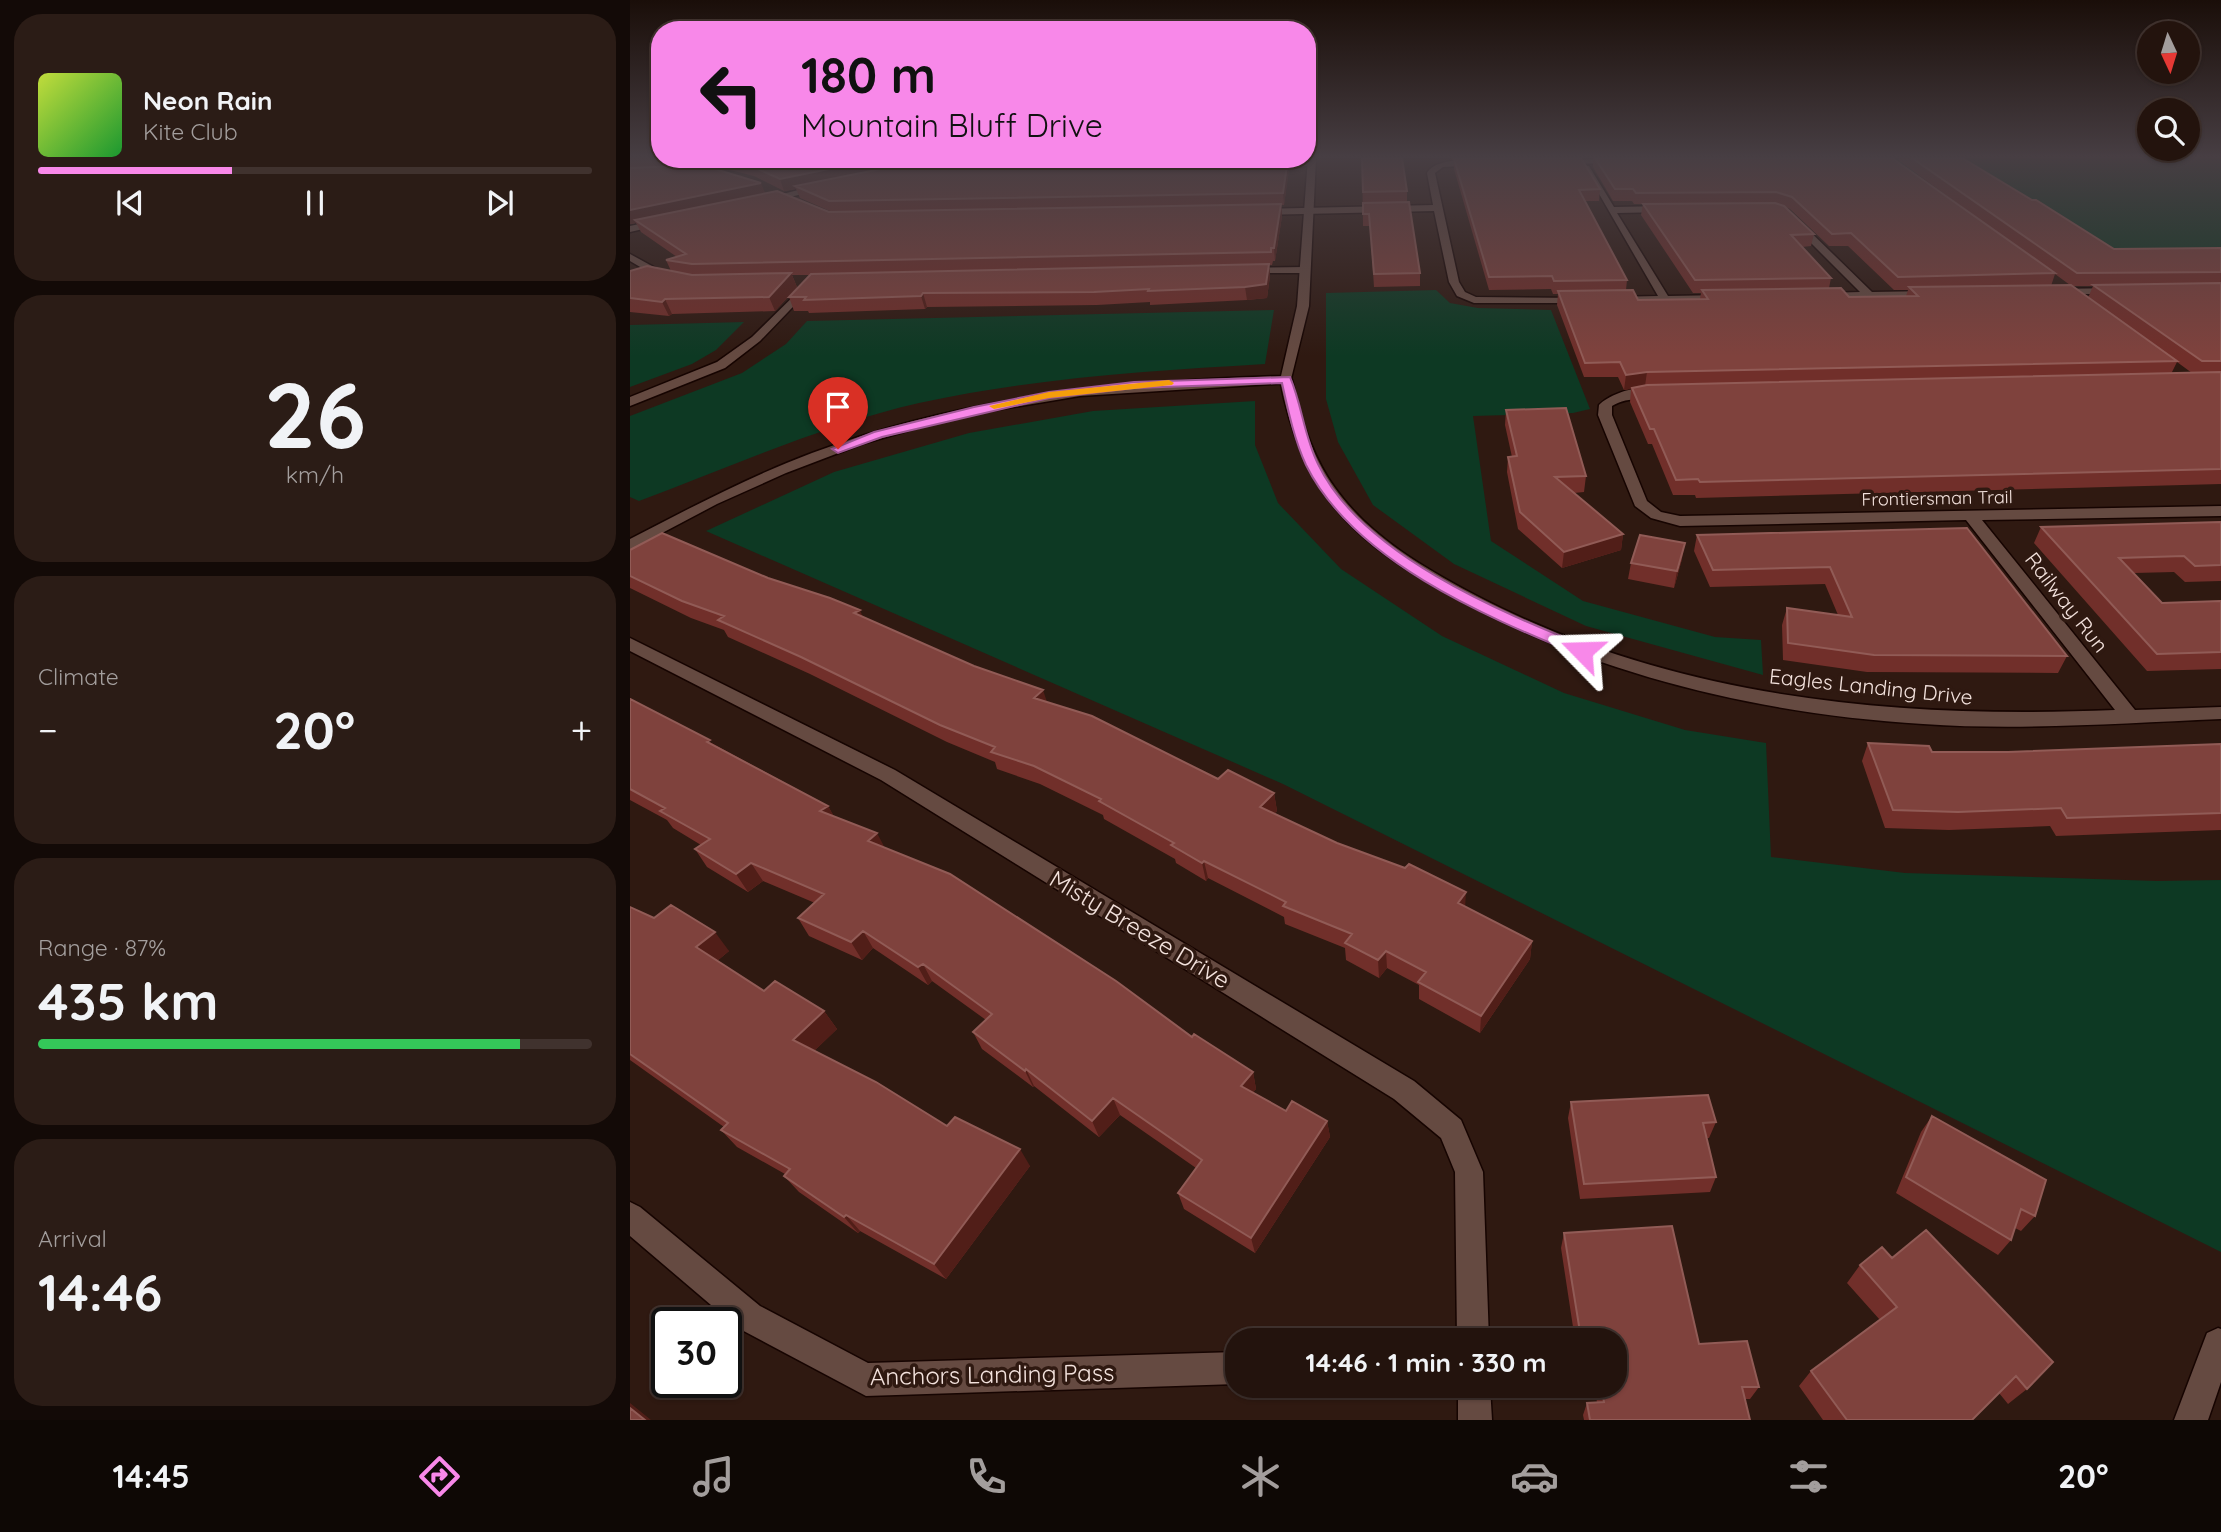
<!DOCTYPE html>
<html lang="en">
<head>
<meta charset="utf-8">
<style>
  body { margin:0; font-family:Quicksand,sans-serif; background:#2b1c16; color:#f1f3f6; height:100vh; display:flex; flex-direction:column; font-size:26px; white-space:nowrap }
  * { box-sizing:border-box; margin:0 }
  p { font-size:23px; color:#a39e9d }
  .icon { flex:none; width:38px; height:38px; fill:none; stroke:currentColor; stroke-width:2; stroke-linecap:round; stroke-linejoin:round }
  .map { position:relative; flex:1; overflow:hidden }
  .drawer { display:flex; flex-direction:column; gap:14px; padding:14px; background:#130a07; width:630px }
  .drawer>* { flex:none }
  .hud { position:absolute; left:21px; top:21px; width:665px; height:147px; border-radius:28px; box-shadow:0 2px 5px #0004,0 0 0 2px #40322e; background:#f888e9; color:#111; overflow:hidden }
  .needle { width:46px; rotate:176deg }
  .controls { position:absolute; left:1507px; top:21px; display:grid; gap:14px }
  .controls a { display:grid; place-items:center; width:63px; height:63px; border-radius:50%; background:#23130d; box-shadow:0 2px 5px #0004,0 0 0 2px #40322e; font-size:35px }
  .speed { position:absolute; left:21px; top:1307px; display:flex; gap:14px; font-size:35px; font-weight:700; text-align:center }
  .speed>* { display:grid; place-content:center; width:91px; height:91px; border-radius:50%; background:#23130d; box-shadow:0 2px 5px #0004,0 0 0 2px #40322e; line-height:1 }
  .speed .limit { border:4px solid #111; border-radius:10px; background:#fff; color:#111 }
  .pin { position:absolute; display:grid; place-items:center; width:60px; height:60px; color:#fff; margin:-72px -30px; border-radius:50% 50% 50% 0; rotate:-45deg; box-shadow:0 0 7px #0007 }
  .pin .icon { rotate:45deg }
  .me { position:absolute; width:77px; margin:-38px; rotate:292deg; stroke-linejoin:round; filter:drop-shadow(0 0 5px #0008) }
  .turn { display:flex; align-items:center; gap:24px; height:147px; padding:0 35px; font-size:32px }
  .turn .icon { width:91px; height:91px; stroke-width:2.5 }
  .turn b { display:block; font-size:49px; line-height:60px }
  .big { font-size:52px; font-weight:700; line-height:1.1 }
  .drawer .tile { flex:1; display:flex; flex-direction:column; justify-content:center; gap:10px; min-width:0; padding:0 24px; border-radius:28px; background:#2b1c16 }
  .drawer .dial { align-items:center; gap:0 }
  .dial b { font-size:91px; line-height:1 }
  .song { display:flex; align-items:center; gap:21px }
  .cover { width:84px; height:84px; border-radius:10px; background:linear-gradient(135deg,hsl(70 70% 55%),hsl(130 70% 35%)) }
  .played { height:7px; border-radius:4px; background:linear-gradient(90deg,#f888e9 35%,#40322e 35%) }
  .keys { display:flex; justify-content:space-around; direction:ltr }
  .heat { display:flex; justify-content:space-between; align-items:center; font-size:38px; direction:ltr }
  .charge { height:10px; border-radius:5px; background:linear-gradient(90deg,#34c759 87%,#40322e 0) }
  .trip { position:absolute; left:595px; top:1328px; width:402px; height:70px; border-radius:28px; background:#23130d; box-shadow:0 2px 5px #0004,0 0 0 2px #40322e; font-weight:700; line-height:70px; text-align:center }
  .tabs { display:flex; height:112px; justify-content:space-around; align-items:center; background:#0e0805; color:#a39e9d }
  .tabs .icon { width:49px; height:49px }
  .tabs .active { color:#f888e9 }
  .tabs b { font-size:32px; color:#f1f3f6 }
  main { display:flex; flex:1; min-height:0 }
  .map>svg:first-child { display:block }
  .green { fill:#0d3923 }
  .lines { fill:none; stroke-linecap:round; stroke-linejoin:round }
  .minor-casing { stroke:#160401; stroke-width:3 }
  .tertiary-casing { stroke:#160401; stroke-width:3 }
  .minor { fill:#654a41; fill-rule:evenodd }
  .tertiary { fill:#654a41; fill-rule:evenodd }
  .wall { fill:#712f2a; fill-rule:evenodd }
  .shaded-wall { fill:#511e18 }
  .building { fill:#7f423d; stroke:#915b56; stroke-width:2 }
  .route { fill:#f888e9; stroke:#a15897; stroke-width:2 }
  .slow { fill:#f59e0b }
  .labels { text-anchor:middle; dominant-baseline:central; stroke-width:7; stroke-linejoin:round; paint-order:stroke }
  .far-street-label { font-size:18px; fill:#f3e2dd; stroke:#2f1911 }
  .street-label { font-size:21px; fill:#f3e2dd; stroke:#2f1911 }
  .near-street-label { font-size:24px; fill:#f3e2dd; stroke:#2f1911 }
</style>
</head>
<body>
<main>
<section class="drawer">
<div class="tile">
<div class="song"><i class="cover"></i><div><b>Neon Rain</b><p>Kite Club</p></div></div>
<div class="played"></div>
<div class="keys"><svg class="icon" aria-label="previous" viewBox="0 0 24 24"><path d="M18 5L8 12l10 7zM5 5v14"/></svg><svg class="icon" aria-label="pause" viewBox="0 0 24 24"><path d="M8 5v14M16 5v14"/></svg><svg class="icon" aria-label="next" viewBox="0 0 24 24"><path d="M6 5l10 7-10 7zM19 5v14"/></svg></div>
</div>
<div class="tile dial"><b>26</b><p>km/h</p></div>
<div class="tile"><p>Climate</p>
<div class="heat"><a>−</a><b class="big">20°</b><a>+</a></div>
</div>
<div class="tile"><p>Range · 87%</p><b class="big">435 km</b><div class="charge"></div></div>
<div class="tile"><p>Arrival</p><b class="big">14:46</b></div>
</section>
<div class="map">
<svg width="1591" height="1420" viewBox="0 0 1591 1420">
  <rect width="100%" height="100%" fill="#2f1911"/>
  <path class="green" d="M1253,158H1591V254L1484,256L1354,174L1287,175L1269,163Z
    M806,290L820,303L848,308L921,310L960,409L943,413L843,416L861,541L953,601L1085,637L1131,640L1133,675L956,626L824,564L743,505L708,442L696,399V293Z
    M644,310L635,364C519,371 403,378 289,403C193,425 100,467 9,501L0,497V416L112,373L156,344L177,321Z
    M114,322L86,350L62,364L0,387V325Z
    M625,401V445L648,503L711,569L812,636L934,693L1055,730L1136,743L1141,857L1275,873L1527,881L1591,880V1252L653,784L76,531L204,472L339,433L463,411Z"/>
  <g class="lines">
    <defs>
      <path id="minor" d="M990,159L993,163L929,164L925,162L929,160Z
        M853,161L850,165L813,167L805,173L829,282L835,292L846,297L951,298L955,299V303H844L827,296L819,282L804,211L625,215L620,212L625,209L803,205L797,173C806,158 837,160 853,161Z
        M682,162L685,166L634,167L630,165L634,163Z
        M953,166H959L984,207L1036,206L1041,209L1036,212L987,213L1038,296L1095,295L1100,298L1099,300L977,302L976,300L981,297L1028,296Z
        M192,184L195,189L133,203L129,200Z
        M32,219L37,222L35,224L0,232V226Z
        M1161,219H1167L1242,292L1301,291L1306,294L1301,297L1191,298V294L1195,293L1230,292L1161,223Z
        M0,254L42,277L43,279L34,281L0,261Z
        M613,268L675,267L680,270L675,273H609V269Z
        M179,281L184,284L183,286L130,341L95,368L0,406V397L87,362L122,337Z
        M1426,289L1487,288L1492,291L1487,294H1422V290Z
        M656,376L662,380C670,418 682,456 705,488C740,537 794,568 847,596C1045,699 1265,719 1485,710L1336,520L1050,526L1021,518L1005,506L968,415L969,405C982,392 1018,381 1033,393C1021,402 999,395 982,406V415L1017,501L1031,512L1050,516L1591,506V516L1352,520L1505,710L1591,707V719C1492,723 1392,731 1293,724C1134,714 977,678 835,603C788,578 740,550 705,508C674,471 659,426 650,380Z
        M0,638L265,770L784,1081L831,1120L853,1172L859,1340H827L825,1172L811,1138L764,1099L251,780L0,651Z
        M0,1202L10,1207L130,1306L238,1363L607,1352V1384L236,1396L108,1328L0,1236Z
        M1588,1328L1591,1329V1382L1578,1420H1544L1577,1333Z
        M828,1386H860L862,1420H828Z"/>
      <path id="tertiary" d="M678,158H686L679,306L660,383L450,396L348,413L301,424L232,444L156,473L87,504L0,550V539C60,508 118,477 182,453C333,396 491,381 651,376L667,306Z"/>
    </defs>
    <use href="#minor" class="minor-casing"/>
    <use href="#tertiary" class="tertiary-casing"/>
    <use href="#minor" class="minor"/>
    <use href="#tertiary" class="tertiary"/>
  </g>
  <path class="wall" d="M0,158H30V159H659L658,160L659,169L654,205H651L652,216L645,261H643L642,265H639L640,276L637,298L617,300L520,305V302L467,305L297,307L295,309L179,313L178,311H164L159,297L180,275H162L167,287L145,311L42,314L39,316L0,312V271H41L36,260L47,257L11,232L6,223L0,224ZM88,169H96L124,176L154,191L166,189L170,198L202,212L135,194Z
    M732,158L777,191V202L790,273V286L744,287L740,226H733Z
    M821,158H1262L1372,236L1268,160L1269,158H1332L1484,249L1591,248V484L1066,498L1065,495H1043L1022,444H1018L1000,402L1001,389L994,390L988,377H954L927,305L928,294H923L921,289L859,290L824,169V160H822ZM951,158H963V167L983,201H1002L1004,204H1013L1011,215L1063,293H1071L1070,299L1008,300L996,290L997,280L955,201H969L970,189ZM1156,207L1160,209L1199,246H1218L1264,290H1278L1276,296L1219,297L1199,288L1201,278L1172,247L1181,246L1184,234ZM1425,274L1440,285L1421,286ZM1442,286H1463L1458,298ZM1547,362L1562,373L1541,374Z
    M876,410L956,476L954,492L944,493L993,534L991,550L932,568L888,529L877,472L878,457H882L875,425Z
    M1591,522V581L1555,582L1544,572L1504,573L1532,603L1591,601V669L1517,671L1404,543L1411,527Z
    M1337,528L1437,656L1428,673L1237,672L1153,660L1152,625L1157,608L1208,615L1195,584L1080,587L1064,551L1067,535Z
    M0,550L233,617L417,702L588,779L644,793L647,811L644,814L835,907L902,941L900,959L850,1033L789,999V985L757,968L749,978L716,960L715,948L655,924L654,917L578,878L576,881L546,863L545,859L474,819L473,815L410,784L367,769L365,762L317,742L180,674L98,637L94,630L61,618L0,588Z
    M1052,559L1044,588L998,579L1001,563Z
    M0,699L198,806L204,817L562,1037L623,1072L626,1089L623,1092L656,1111L697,1121L700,1137L625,1253L554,1209L548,1193L566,1168L490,1115L469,1137L404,1086L403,1087L352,1049L343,1032L356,1020L302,981L298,985L243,948L232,960L179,936L168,918L185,903L133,881L118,892L77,867L65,849L71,845L43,828L37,820L0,800Z
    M1238,743L1302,752H1378L1591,744V830L1426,836L1420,826L1319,830L1255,828L1232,761Z
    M0,907L99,951L87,961L134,991L194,1011L207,1029L184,1051L317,1126L400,1166L316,1279L230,1231L228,1233L169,1192L154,1176L155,1174L107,1147L91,1130L94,1127L0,1060Z
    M941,1102L1086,1122L1079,1138H1077L1086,1177L1080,1192L950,1199L938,1118Z
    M1302,1116L1405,1216L1391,1231L1385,1228L1381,1240L1368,1255L1266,1193L1291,1132Z
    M1296,1230L1397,1389L1378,1404L1369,1393L1342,1420H1193L1169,1386L1181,1371L1250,1320L1217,1283L1230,1265L1262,1258Z
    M934,1233L1069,1344L1129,1387L1120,1399H1115L1120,1420H954L953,1415L957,1403H967L965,1386H985V1340H945L931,1248Z"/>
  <path class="shaded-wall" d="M248,159H266L269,167L165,186L166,189L154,191L150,179Z
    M658,159L659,169L654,205L653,193Z
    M131,183L136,195L5,220L6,223L0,224V210Z
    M651,204L652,216L645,261L644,248Z
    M639,264L640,276L637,298L617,300L615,287Z
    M161,273L167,287L145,311L139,297Z
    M293,293L297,307L295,309L291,296Z
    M35,299L42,314L39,316L32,302Z
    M1017,372L1015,386L994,390L996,375Z
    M993,534L991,550L932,568L934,552Z
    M1055,543L1052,559L1044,588L1047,571Z
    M230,610L237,627L224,613Z
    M413,690L419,708L404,698Z
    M644,793L647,811L633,825L630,807Z
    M198,806L208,823L190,811Z
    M247,833L256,850L238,841Z
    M574,861L578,878L576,881L572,863Z
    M121,863L133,881L118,892L106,874Z
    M836,892L835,909L828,903Z
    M233,931L243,948L232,960L221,942Z
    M85,932L99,951L81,966L66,947Z
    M902,941L900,959L850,1033L851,1016Z
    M756,951L757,968L749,978L748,960Z
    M293,964L302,981L298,985L288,967Z
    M194,1011L207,1029L177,1058L163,1040Z
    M396,1069L404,1086L403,1087L395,1071Z
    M623,1072L626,1089L615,1102L611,1086Z
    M483,1098L490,1115L469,1137L462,1121Z
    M697,1121L700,1137L625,1253L621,1238Z
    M390,1149L400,1166L316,1279L304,1264Z
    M216,1215L230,1231L228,1233L214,1217Z
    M0,1403L21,1420H15L0,1408Z"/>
  <path class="building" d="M732,158H772L777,191L733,192Z
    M866,158H951L970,189L949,190L997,280L924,281L922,276L859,277L824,159Z
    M965,158H1262L1425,273L1268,277L1221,233L1202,234L1162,197L1146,192L1006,193L1003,189H985Z
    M1282,158H1332L1402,200H1406L1484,249L1591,248V272L1447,273Z
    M97,159H248L150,179L119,165Z
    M602,159H658L653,193L199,201L165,186L266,166Z
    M51,166L85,169L131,183L0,210V168Z
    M147,191L199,212L651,204L644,248H641V252L62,264L36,260L56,254L5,220Z
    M779,202L790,273L744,274L739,214H733V203Z
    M1145,203L1154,206L1184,234L1161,235L1201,278L1065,280L1013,204Z
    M639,264L636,284L615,287L518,291L519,289L464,292L293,293L291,296L174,300L176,297H159L181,274Z
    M17,266L62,275L161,273L139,297L35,299L32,302L0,298V271Z
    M1591,283V361H1572L1463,285Z
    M1441,285L1547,361L1017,372L996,375L990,362L955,363L928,291L1003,290L1008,300L1078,299L1072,290L1211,288L1219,297L1288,296L1279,287Z
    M1591,372V469L1070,482L1068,479L1046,480L1024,429H1020L1002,388L1017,385Z
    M936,408L956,476L925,477L993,534L934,552L890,512L878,457L887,456L876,410Z
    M1591,522V565L1565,566L1554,556L1489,558L1532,603L1591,601V652L1527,654L1411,527Z
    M1337,528L1437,656L1244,655L1158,643L1157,608L1222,617L1200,567L1083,570L1067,535Z
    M32,533L138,578L200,598L230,610L224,613L344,666L413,690L404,698L462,716L588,779L598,770L644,793L630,807L707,843L775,868L779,864L836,892L828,903L902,941L851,1016L788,982L796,972L756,951L748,960L715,943L722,934L653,906L656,902L574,861L572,863L541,845L544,843L469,801L471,799L404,766L361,752L365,747L310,725L171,657L88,620L94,616L52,601L0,576V550Z
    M1010,535L1055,543L1047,571L1001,563Z
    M0,699L80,740L77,742L198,806L190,811L247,833L238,841L320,874L486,981L562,1037L564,1034L623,1072L611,1086L656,1111L662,1101L697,1121L621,1238L548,1193L572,1160L483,1098L462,1121L396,1069L395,1071L343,1032L362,1014L293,964L288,967L233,931L221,942L168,918L194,894L121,863L106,874L65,849L80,839L30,811L35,808L0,789Z
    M1238,743L1299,746L1302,752H1378L1591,744V813L1437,818L1431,808L1328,812L1263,810Z
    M41,905L85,932L66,947L134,991L145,981L194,1011L163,1040L246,1082L317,1126L325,1117L390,1149L304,1264L216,1215L214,1217L154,1176L160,1169L91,1130L98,1123L0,1054V907L24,918Z
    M1078,1095L1086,1122L1073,1123L1086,1177L954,1184L941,1102Z
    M1302,1116L1416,1180L1405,1216L1391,1209L1381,1240L1276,1177Z
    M1042,1226L1069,1344L1117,1341L1129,1387H1112L1120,1420H960L957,1403L974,1402L971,1386H985V1340H964L962,1331L950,1332L934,1233Z
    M1296,1230L1423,1362L1397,1389L1386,1376L1342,1420H1217L1181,1371L1267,1307L1230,1265L1252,1247L1262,1258Z
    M0,1408L15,1420H0Z"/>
  <linearGradient id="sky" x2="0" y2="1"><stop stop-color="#1a0e09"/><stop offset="0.44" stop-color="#473e43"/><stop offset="1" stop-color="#473e43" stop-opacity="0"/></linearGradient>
  <rect width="1591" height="356" fill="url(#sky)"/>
  <path class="route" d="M660,377C672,405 674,436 688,464C731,554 870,612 958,647L960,651L958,654H947C854,616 723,560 676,465C664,439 658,410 652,383L504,388L419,398L252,437L208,453L202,449L244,432L344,407L419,392L504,382Z"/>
  <path class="slow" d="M539,380L544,383L542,385L419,398L364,409L359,406L419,392Z"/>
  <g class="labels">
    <g class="far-street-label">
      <text transform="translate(1307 498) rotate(-1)">Frontiersman Trail</text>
    </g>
    <g class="street-label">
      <text transform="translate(1437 602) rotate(52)">Railway Run</text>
      <text transform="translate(1241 686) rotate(6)">Eagles Landing Drive</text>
    </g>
    <g class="near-street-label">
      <text transform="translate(510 929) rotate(31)">Misty Breeze Drive</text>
      <text transform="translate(362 1374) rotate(-1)">Anchors Landing Pass</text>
    </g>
  </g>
</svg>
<div class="controls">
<a><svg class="needle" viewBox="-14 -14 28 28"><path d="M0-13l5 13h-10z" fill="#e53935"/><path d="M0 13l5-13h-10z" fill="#a39e9d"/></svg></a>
<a><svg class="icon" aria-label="search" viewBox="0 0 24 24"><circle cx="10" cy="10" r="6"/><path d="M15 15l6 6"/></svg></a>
</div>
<div class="speed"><div class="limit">30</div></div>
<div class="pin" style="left:208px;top:449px;background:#d93025"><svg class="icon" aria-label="arrive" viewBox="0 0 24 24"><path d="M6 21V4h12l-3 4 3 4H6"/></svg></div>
<svg class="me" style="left:952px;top:651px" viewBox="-20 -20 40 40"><path d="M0-17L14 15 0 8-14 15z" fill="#f888e9" stroke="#fff" stroke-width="4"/></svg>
<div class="trip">14:46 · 1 min · 330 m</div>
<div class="hud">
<div class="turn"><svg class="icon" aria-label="left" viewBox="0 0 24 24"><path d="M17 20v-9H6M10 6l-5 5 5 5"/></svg><div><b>180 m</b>Mountain Bluff Drive</div></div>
</div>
</div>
</main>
<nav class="tabs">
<b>14:45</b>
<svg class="icon active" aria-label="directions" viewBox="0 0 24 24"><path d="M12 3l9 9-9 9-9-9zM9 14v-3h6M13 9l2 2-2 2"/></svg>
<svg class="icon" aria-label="music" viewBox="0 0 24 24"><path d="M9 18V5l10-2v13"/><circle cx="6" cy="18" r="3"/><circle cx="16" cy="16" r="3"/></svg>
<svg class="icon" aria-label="phone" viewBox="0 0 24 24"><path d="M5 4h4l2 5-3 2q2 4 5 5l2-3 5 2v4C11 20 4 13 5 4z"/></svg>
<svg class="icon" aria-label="climate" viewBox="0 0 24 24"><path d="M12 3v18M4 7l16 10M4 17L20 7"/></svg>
<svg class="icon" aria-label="car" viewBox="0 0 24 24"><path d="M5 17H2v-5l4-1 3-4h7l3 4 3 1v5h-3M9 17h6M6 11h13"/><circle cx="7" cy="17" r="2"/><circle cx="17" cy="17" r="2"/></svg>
<svg class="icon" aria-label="filters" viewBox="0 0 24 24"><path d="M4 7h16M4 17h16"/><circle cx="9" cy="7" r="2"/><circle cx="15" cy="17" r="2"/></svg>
<b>20°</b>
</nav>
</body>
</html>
